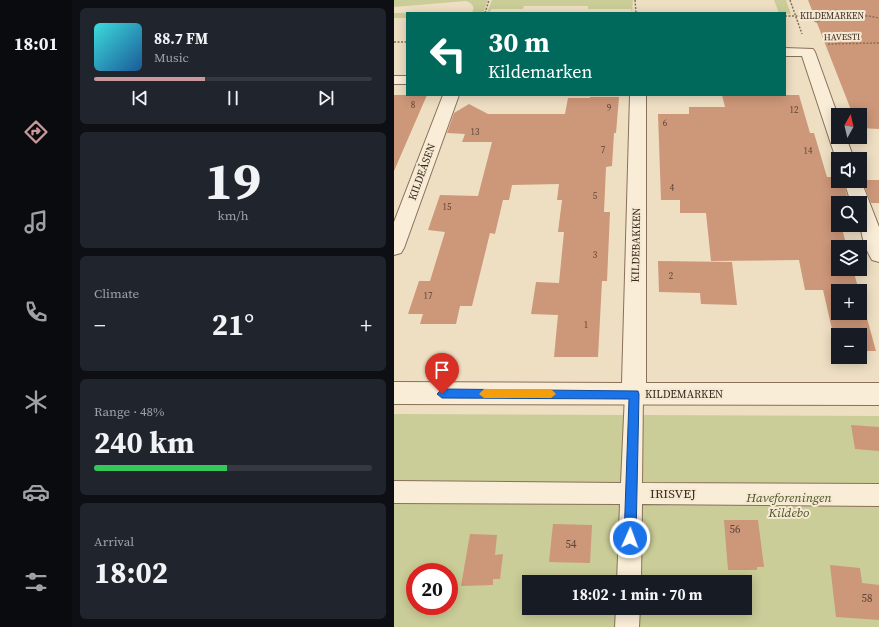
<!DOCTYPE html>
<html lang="en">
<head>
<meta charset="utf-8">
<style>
  body { margin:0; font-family:"Source Serif 4",serif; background:#20242c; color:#f1f3f6; height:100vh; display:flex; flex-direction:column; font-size:15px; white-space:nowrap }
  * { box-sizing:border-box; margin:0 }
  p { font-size:13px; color:#9ea1a6 }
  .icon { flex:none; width:22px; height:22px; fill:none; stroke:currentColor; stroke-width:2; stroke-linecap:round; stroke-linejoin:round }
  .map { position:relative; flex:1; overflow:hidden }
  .details { display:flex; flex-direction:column; gap:8px; padding:8px; background:#0d0f14; width:322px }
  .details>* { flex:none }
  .top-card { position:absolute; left:12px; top:12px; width:380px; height:84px; border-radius:0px; box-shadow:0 2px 10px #0003; background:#00695c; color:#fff; overflow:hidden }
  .needle { width:26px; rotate:8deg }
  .fabs { position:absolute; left:437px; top:108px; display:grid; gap:8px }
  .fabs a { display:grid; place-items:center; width:36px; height:36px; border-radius:0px; background:#171b24; box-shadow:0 2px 10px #0003; font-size:20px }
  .speed { position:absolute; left:12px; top:563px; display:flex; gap:8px; font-size:20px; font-weight:700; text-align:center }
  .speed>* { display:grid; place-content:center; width:52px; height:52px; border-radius:50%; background:#171b24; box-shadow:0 2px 10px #0003; line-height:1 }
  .speed .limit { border:6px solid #d22; background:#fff; color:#111 }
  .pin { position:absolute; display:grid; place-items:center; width:34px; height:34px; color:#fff; margin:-41px -17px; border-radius:50% 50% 50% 0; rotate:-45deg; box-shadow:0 0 4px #0007 }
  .pin .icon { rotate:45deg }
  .me { position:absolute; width:44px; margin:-22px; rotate:2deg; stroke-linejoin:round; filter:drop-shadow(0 0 3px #0008) }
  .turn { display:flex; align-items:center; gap:14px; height:84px; padding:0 16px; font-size:18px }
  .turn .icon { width:52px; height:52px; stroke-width:2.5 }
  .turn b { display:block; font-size:28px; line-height:34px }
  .big { font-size:30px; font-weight:700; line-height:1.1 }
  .details .card { flex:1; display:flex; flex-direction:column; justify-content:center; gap:6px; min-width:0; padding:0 14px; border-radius:6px; background:#20242c }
  .details .dial { align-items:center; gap:0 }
  .dial b { font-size:52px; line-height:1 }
  .song { display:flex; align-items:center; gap:12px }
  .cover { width:48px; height:48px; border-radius:6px; background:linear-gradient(135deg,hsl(180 70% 55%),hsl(210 70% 35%)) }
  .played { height:4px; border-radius:2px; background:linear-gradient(90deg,#c9989d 40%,#363941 40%) }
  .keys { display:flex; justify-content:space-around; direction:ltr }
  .heat { display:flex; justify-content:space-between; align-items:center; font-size:22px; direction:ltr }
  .charge { height:6px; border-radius:3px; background:linear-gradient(90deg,#34c759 48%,#363941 0) }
  .trip { position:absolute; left:128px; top:575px; width:230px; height:40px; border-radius:0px; background:#171b24; box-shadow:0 2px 10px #0003; font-weight:700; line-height:40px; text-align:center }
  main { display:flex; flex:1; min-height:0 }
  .menu { display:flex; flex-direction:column; width:72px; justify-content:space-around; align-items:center; background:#090b0e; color:#9ea1a6 }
  .menu .icon { width:28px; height:28px }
  .menu .selected { color:#c9989d }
  .menu b { font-size:18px; color:#f1f3f6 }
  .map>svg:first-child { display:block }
  .green { fill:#cacd97; fill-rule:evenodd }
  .building { fill:#cd9779 }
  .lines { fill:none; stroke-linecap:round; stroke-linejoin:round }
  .service-casing { stroke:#89705a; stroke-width:2 }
  .minor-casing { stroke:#89705a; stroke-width:2 }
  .path { stroke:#89705a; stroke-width:1.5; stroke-dasharray:2 1.5; stroke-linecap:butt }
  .service { fill:#f9edd7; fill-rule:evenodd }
  .minor { fill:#f9edd7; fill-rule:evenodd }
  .tree { fill:#95936c }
  .route { fill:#1a73e8; stroke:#114b97 }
  .slow { fill:#f59e0b }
  .labels { text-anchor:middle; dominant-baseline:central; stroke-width:4; stroke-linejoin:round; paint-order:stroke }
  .far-street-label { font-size:9px; fill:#39291e; stroke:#f6e9d3 }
  .number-label { font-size:9px; fill:#5e4435 }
  .street-label { font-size:11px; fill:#39291e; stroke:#f6e9d3 }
  .near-number-label { font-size:11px; fill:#5e4435 }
  .near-street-label { font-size:13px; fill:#39291e; stroke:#f6e9d3 }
  .near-park-label { font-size:13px; font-style:italic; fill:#4c5524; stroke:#f6e9d3 }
</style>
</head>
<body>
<main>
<nav class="menu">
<b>18:01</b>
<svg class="icon selected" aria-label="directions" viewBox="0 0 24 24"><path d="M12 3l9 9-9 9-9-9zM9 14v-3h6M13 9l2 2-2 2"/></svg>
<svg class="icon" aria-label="music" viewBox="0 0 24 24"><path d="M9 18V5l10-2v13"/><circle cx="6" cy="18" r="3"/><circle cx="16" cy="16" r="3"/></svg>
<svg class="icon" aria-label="phone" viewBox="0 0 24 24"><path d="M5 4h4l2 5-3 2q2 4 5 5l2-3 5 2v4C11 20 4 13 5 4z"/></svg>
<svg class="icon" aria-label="climate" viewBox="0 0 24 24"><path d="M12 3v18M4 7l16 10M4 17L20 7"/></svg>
<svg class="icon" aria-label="car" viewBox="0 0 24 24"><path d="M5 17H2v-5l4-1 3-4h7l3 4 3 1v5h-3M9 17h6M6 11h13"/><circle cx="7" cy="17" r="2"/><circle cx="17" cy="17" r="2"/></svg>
<svg class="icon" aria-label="filters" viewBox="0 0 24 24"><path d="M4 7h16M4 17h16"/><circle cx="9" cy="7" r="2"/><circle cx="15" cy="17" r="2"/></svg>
</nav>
<section class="details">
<div class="card">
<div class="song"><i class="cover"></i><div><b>88.7 FM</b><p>Music</p></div></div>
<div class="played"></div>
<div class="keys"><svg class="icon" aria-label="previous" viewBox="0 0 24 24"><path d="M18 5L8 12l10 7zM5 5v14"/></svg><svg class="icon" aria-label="pause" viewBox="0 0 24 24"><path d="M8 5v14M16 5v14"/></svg><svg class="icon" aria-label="next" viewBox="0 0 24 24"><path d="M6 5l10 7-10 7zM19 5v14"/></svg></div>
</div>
<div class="card dial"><b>19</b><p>km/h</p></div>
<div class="card"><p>Climate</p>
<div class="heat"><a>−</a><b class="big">21°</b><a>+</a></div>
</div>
<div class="card"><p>Range · 48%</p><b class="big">240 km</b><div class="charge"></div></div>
<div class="card"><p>Arrival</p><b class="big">18:02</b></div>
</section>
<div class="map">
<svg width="485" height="627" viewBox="0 0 485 627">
  <rect width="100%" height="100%" fill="#eedfc3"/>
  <path class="green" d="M0,0H94L89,13H13V18H0V13L78,12C82,7 77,3 72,1L0,7Z
    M98,0H239L238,13L237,9H194V6H130L129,9H97L96,13H93Z
    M380,0H392L397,14L385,13Z
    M0,414L485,416V627H0ZM21,572H55V606H21ZM135,582H351V608H135Z"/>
  <path class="building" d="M414,0H485V129L466,128V115H459Z
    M0,95H33L0,171Z
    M328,95H405L416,133H420L433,177H443L444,181H449L455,203H440L444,216V225H447L453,247H444V269H459L465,291H444V313H466V293L482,351H466V335H444L443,351L429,290H411L405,260L317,261L312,213H286V200H267L264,114H295V107H331Z
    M196,97H225L222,133H220L218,166L212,167L210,212H216L213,281H208L204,357H160L164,315L137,314L142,282L165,283L170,232H164L168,200H163L165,184L118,185L115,200H109L101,234L96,233L78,306H66L62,324H26L29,314H14L25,281H36L51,232L34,230L46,195L84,196L98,142H68L71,134L53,133L60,113L75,104L94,114H171L174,98H196Z
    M468,180H485V203H477Z
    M264,261L338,262L343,305L307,304L306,293L265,292Z
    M457,425L485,427V451L461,449Z
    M330,520H364L370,567H363V570H334Z
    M159,524L198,525L196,563L155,562Z
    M76,534L103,535L101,555L109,554L106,579H99V585L67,586Z
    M436,565L466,568L468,583L485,585V620L442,617Z"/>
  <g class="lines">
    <defs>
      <path id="service" d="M240,386L247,388L249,394L248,483L485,484V506L248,504L247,582H223L226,504L0,503V481L227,483L231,394L233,388Z
        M222,608H246L245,627H221Z"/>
      <path id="minor" d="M391,48L419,49L421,52L444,116V137H452L460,159H444V162L442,159L408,56H391Z
        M0,76H13V84H0Z
        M49,95H65L10,248L7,253L0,255V222Z
        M236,95H252V383H485V405L0,404V382L228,383Z
        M466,178L485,227V262L478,260C466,240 466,225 466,203H457L450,181H466Z"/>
    </defs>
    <use href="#service" class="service-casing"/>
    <use href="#minor" class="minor-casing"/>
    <path class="path" d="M241,0L242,13
      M396,0L408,34
      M91,13L95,0
      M391,16H475L485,18
      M0,42H13
      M434,44L485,43"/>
    <use href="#service" class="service"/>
    <use href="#minor" class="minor"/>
  </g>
  <g class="tree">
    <circle cx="442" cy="13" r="3.5"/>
    <circle cx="423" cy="19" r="3.5"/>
  </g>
  <path class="route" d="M48,389L244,391L245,394L242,538L240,542L236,544L232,542L230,538L235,399L48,398L43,394Z"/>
  <path class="slow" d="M90,389H157L162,394L157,398H90L85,394Z"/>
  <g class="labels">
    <g class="far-street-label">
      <text x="438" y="16">KILDEMARKEN</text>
      <text transform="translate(448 37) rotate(-1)">HAVESTI</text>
    </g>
    <g class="number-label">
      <text x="19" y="105">8</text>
      <text x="215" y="108">9</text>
      <text x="400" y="110">12</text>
      <text x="271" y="123">6</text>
      <text x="81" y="132">13</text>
      <text x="209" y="150">7</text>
      <text x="414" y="151">14</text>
      <text x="278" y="188">4</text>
      <text x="201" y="196">5</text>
      <text x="53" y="207">15</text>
      <text x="201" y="255">3</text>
      <text x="277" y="276">2</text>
      <text x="34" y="296">17</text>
      <text x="192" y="325">1</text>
    </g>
    <g class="street-label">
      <text transform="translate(28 172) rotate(-70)">KILDEÅSEN</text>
      <text transform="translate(242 245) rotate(-89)">KILDEBAKKEN</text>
      <text x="290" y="394">KILDEMARKEN</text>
    </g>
    <g class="near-number-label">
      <text x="341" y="529">56</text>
      <text x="177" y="544">54</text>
      <text x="473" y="598">58</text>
    </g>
    <g class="near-street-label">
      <text x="279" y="493">IRISVEJ</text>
    </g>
    <g class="near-park-label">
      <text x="395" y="497">Haveforeningen<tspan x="395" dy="15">Kildebo</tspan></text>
    </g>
  </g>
</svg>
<div class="fabs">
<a><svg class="needle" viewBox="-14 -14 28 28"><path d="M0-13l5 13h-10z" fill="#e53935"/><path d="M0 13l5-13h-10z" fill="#9ea1a6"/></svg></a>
<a><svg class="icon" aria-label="sound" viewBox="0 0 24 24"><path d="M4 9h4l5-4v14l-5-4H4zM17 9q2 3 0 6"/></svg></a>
<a><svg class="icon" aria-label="search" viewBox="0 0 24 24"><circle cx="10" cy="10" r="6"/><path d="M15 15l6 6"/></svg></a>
<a><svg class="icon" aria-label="layers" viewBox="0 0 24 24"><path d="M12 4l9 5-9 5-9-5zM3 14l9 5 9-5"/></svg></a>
<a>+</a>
<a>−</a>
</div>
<div class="speed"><div class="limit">20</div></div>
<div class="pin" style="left:48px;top:394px;background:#d93025"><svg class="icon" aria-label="arrive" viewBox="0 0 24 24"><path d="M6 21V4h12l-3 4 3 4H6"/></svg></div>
<svg class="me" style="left:236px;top:538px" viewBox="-20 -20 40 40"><circle r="17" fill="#1a73e8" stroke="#fff" stroke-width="3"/><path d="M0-11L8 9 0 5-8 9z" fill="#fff"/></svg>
<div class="trip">18:02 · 1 min · 70 m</div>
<div class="top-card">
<div class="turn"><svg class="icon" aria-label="left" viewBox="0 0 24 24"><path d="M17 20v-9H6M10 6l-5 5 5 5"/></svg><div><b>30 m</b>Kildemarken</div></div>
</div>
</div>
</main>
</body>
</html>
